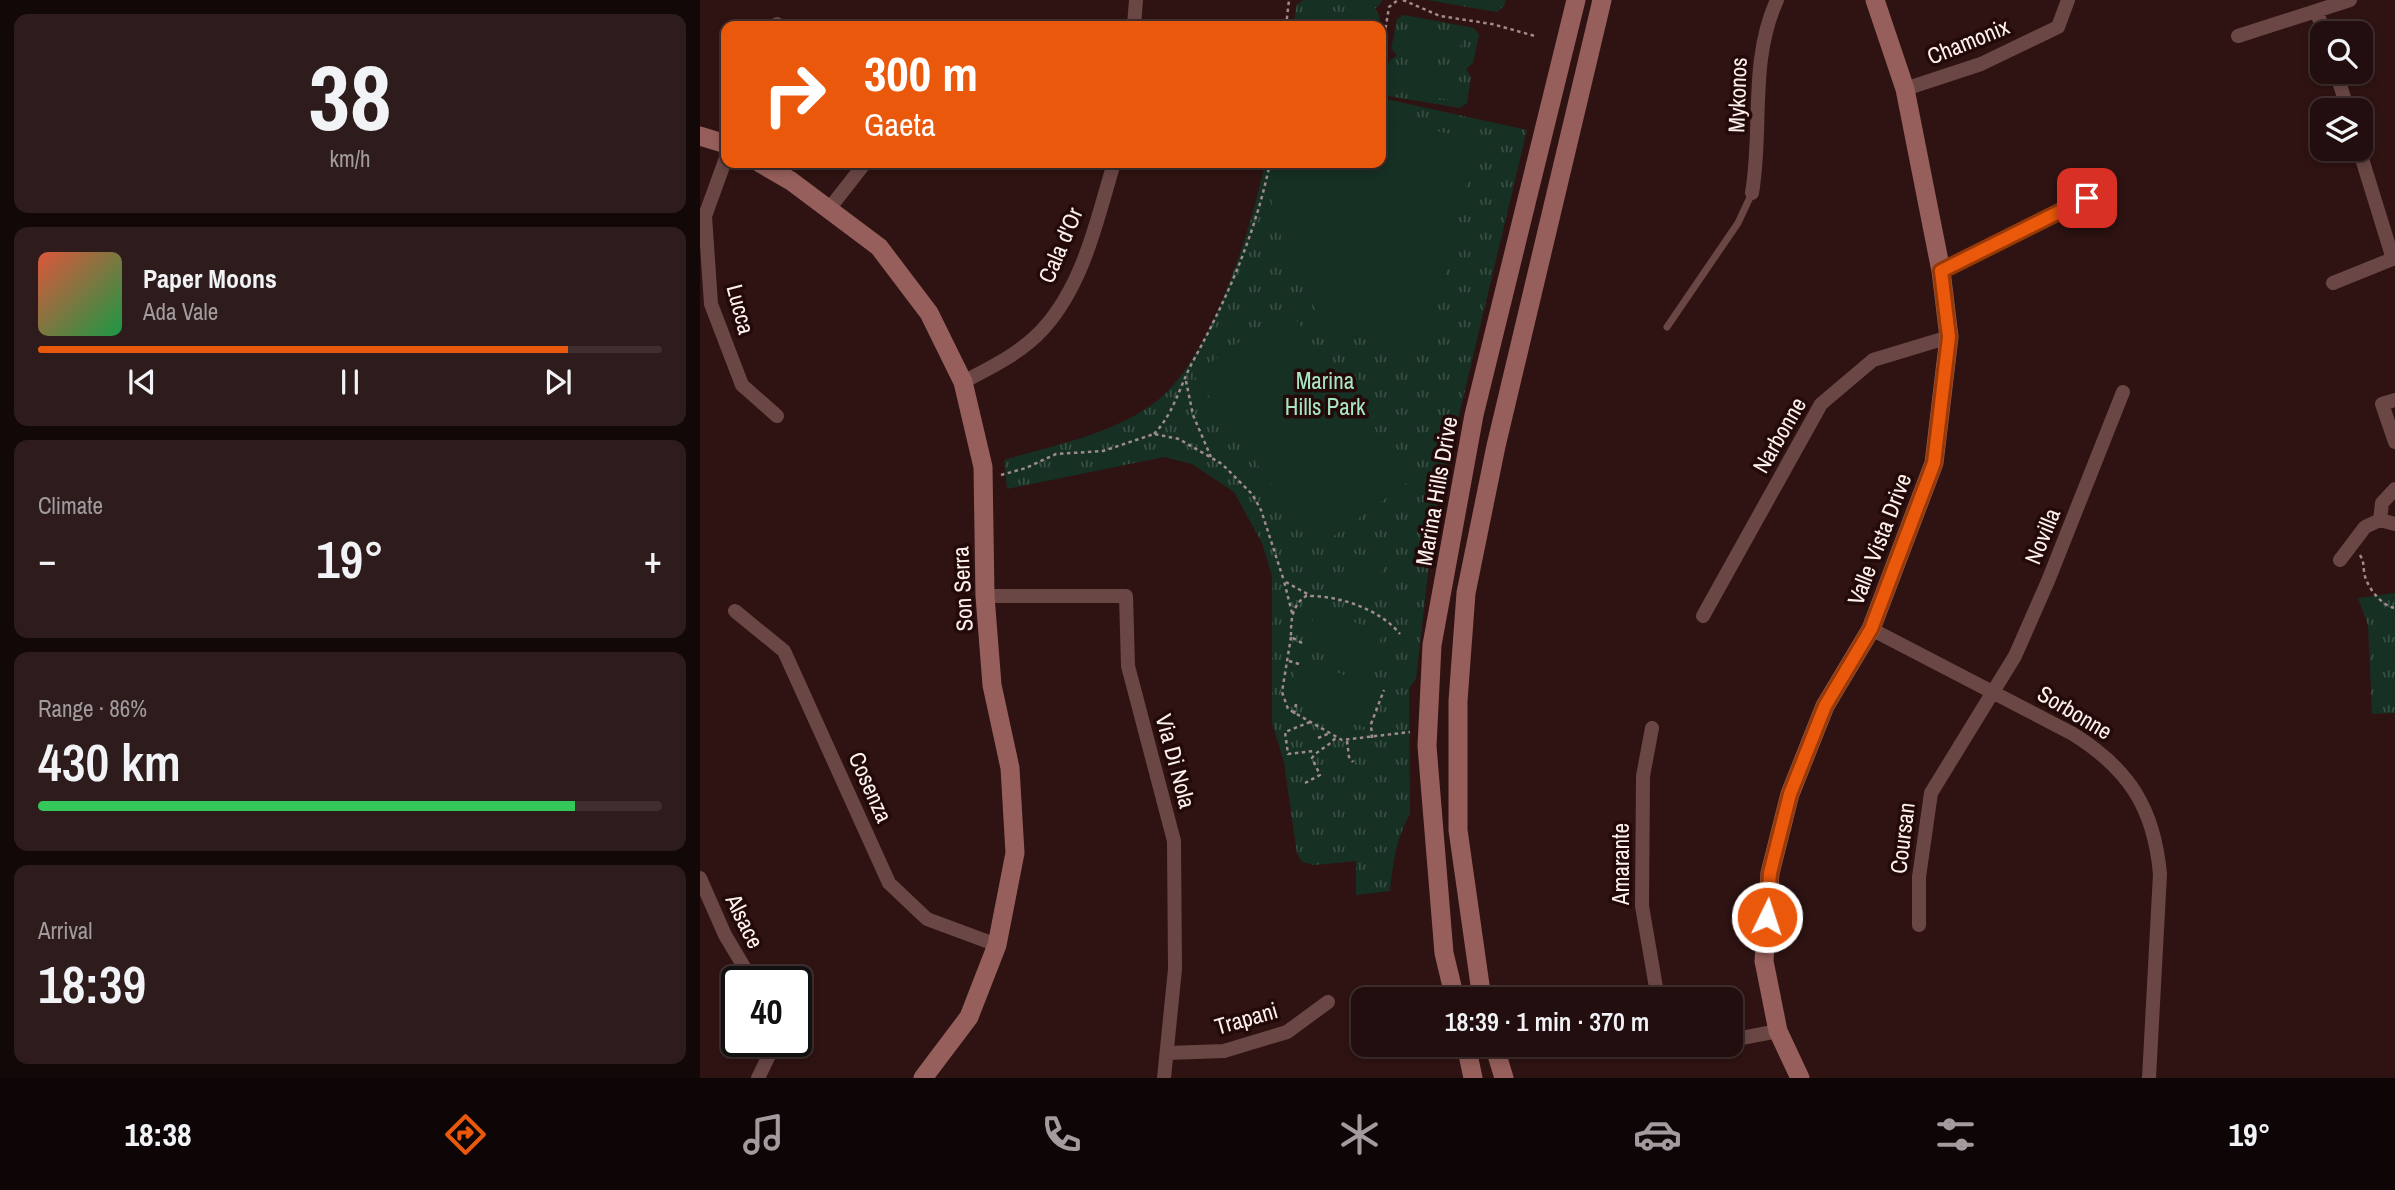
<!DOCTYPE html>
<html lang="en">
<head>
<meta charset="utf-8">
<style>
  body { margin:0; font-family:"Archivo Narrow",sans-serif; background:#2e1c1c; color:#f1f3f6; height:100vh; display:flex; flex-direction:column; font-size:26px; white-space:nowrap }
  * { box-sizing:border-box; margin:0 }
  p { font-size:23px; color:#a29c9e }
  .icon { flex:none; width:38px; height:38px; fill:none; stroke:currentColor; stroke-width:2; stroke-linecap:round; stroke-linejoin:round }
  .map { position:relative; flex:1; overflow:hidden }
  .drawer { display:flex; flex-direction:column; gap:14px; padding:14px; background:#130808; width:700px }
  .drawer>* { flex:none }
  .top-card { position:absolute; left:21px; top:21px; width:665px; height:147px; border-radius:14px; box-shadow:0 4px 10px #0003,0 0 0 2px #3f2e2e; background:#ea580c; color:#fff; overflow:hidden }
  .buttons { position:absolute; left:1610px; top:21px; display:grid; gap:14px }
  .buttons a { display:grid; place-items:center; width:63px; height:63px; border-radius:14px; background:#220e0e; box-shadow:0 4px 10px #0003,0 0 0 2px #3f2e2e; font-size:35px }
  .speed { position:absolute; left:21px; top:966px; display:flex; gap:14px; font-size:35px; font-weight:700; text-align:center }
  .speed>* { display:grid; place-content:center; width:91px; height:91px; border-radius:50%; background:#220e0e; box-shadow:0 4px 10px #0003,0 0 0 2px #3f2e2e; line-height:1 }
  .speed .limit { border:4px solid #111; border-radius:10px; background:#fff; color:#111 }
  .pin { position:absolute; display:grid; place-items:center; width:60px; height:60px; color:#fff; margin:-30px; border-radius:14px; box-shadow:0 4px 10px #0006 }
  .me { position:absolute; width:77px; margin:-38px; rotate:4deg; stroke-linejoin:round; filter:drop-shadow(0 0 5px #0008) }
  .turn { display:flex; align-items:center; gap:24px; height:147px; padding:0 28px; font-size:32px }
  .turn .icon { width:91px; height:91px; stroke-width:2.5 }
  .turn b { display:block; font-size:49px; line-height:60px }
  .big { font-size:52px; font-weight:600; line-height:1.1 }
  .drawer .card { flex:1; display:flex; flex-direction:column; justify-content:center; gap:10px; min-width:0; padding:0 24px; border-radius:14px; background:#2e1c1c }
  .drawer .dial { align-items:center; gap:0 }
  .dial b { font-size:91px; line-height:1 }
  .song { display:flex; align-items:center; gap:21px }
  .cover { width:84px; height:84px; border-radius:10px; background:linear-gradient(135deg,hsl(10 70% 55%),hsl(140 70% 35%)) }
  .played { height:7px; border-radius:4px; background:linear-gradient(90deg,#ea580c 85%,#3f2e2e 85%) }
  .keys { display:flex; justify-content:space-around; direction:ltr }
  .heat { display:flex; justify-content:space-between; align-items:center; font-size:38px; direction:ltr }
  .charge { height:10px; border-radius:5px; background:linear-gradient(90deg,#34c759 86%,#3f2e2e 0) }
  .trip { position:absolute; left:651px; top:987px; width:392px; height:70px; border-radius:14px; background:#220e0e; box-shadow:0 4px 10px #0003,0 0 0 2px #3f2e2e; font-weight:600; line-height:70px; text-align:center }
  .menu { display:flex; height:112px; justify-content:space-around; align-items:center; background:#0e0606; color:#a29c9e }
  .menu .icon { width:49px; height:49px }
  .menu .active { color:#ea580c }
  .menu b { font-size:32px; color:#f1f3f6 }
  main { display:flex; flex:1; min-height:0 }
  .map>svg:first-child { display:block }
  .park { fill:url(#park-tufts) }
  .garden { fill:#163024 }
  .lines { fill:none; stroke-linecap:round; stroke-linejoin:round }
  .path { stroke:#9e8b8a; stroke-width:2.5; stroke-dasharray:3.5 3.5; stroke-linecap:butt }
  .lane { stroke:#6a4745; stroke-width:7 }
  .street { stroke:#6a4745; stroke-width:14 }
  .secondary { stroke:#965f5b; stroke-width:19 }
  .route-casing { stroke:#983908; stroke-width:18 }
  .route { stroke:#ea580c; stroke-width:12 }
  .labels { text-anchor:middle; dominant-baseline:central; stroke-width:7; stroke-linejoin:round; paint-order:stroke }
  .street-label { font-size:23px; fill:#fdf1f0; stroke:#230a09 }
  .park-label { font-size:23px; fill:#a7e6c5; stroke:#230a09 }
</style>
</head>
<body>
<main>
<section class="drawer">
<div class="card dial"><b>38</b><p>km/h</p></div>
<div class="card">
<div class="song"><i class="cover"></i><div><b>Paper Moons</b><p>Ada Vale</p></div></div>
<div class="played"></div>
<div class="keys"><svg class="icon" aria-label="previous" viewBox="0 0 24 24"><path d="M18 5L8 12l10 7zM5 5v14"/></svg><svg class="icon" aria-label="pause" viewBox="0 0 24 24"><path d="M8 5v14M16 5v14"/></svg><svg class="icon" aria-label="next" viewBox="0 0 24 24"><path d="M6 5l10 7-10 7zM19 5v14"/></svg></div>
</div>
<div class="card"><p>Climate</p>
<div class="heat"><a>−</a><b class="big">19°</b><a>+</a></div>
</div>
<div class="card"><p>Range · 86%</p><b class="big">430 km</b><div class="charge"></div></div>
<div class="card"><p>Arrival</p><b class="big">18:39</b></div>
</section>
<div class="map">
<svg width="1695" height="1078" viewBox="0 0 1695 1078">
  <defs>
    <pattern id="park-tufts" width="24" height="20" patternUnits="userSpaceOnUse" patternTransform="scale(1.75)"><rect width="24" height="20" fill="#163024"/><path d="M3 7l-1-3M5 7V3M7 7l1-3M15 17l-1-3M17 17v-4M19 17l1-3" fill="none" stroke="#394e44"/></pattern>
  </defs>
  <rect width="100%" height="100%" fill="#2e1312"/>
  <path class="park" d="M604,0H683L675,9L680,17L678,26H593L597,4Z
    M727,0H806L804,6L797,12Z
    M704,15L774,28L779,35L773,63L766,69L771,77L767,103L760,108L688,96L683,91L689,61L697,55L691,49L697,19Z
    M681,98L827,130L734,520L716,679L709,688L710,814C696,838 693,863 690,891L656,895V861L615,865L602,862L597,854L584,762L572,723V576L562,543L534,492L492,464L464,457L307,489L304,460C355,445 415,434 458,400C511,358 552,227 565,163H681Z
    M1695,593V713L1672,714L1668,625L1658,598Z"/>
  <path class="garden" d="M612,7L665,17L663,26H608Z
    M710,25L763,34L758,59L705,49Z
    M702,66L755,76V81L763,83L761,96L752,95L751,100L698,91V85L690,84L692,70L701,72Z
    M681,118L776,140L726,354L626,330C614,307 562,211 573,190C578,179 625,164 637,163C651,161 667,163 681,163Z
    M587,307L711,480L617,548L494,375Z
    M650,552L684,564L671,600L637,588Z
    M617,608L683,633L669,669L604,646Z
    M600,659L682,689L667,728L586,698Z"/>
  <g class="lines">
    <path class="path" d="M703,0L740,16L792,24L835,36
      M586,26L589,0
      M681,56L689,7L698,0
      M486,381L493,415L511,457
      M454,434C474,413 479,388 492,363C527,299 555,235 570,163
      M301,475L326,468L356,454L403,451L454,434L479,439L522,464L552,494L561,510L584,581
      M1660,555C1664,562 1663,564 1664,571C1665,585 1681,606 1695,608
      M592,613L584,581L611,596
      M591,637L582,692L588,709L642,740L710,732
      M602,643L591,637C591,621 591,606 606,596C638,595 680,609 700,634
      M589,661L599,664
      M594,714L596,704
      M610,722L585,732L588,754L614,751
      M618,738L630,733
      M672,738L671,724L684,690
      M647,741L649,757L653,762
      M605,783L620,775L612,758C618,749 629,747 636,737"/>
    <path class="lane" d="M967,327L1038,223L1052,193"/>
    <path class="street" d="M1617,12L1624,33
      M77,24L80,26
      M434,26L436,0
      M1538,36L1650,0
      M1636,72L1648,110
      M1205,89L1281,64L1358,27L1368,0
      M1659,149L1693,259
      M26,158L5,216L11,304L42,385L77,416
      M1052,193C1063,129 1049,61 1077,0
      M129,209L165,163
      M1241,271L1387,198
      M1633,283L1695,258
      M263,382C292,367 321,353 343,329C384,284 397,219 414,163
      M1695,400L1682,404L1695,442
      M1695,489L1682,503L1680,520L1695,524
      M1640,560L1665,527L1680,520
      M285,596H426L428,666L474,841L475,969L464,1078
      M35,611L84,651L189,883L227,919L297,945
      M1003,616L1121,404L1173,360L1249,337
      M1171,629L1373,734C1429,769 1454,808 1460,874L1449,1078
      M952,728L943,776L942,906L958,999
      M0,878L25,935L53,982
      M1219,925V877L1231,793L1315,656L1348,581L1423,392
      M1031,1040L1078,1031
      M990,1045L994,1048L1010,1045
      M467,1053L524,1051L587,1032L628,1002
      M58,1078L76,1041"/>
    <path class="secondary" d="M0,136L26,144
      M60,163L91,181L179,247L229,313L263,382L283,467L285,596L292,685L310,768L315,853L297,945L269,1017L223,1078
      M755,999L744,953L727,746L732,645L774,415L876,0
      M782,999L758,830V701L766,593L796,446L902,0
      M766,1045L773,1078
      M794,1045L804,1078
      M1100,1078L1078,1031L1064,961L1070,873L1090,794L1125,706L1171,629L1234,463L1249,337L1241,271L1205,89L1175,0"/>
  </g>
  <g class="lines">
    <defs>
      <path id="route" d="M1067,917L1070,873L1090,794L1125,706L1171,629L1234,463L1249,337L1241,271L1387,198"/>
    </defs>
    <use href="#route" class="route-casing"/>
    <use href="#route" class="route"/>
  </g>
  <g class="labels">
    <g class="street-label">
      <text transform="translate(1268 41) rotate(-22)">Chamonix</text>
      <text transform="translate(1037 95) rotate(-88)">Mykonos</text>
      <text transform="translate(360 245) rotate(-67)">Cala d'Or</text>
      <text transform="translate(41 309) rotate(75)">Lucca</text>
      <text transform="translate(1079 435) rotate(-60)">Narbonne</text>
      <text transform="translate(736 491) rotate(-80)">Marina Hills Drive</text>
      <text transform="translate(1342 536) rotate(-68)">Novilla</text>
      <text transform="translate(1179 539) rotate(-69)">Valle Vista Drive</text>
      <text transform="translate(262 589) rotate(-93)">Son Serra</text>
      <text transform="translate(1375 712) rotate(31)">Sorbonne</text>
      <text transform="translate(476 761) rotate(75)">Via Di Nola</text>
      <text transform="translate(171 787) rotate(66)">Cosenza</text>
      <text transform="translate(1202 838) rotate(-83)">Coursan</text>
      <text transform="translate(920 864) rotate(-90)">Amarante</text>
      <text transform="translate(45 921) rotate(64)">Alsace</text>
      <text transform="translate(546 1018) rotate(-16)">Trapani</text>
    </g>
    <g class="park-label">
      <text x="625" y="380">Marina<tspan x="625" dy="26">Hills Park</tspan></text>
    </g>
  </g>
</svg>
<div class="buttons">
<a><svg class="icon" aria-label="search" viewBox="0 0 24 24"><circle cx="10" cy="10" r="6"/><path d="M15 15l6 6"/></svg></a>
<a><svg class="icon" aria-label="layers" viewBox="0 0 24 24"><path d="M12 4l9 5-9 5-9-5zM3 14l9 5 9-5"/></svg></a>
</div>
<div class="speed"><div class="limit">40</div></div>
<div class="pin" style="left:1387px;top:198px;background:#d93025"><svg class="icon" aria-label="arrive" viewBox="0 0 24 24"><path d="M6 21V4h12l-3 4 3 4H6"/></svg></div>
<svg class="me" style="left:1067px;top:917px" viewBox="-20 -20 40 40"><circle r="17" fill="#ea580c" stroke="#fff" stroke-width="3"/><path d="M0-11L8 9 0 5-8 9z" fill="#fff"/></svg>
<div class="trip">18:39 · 1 min · 370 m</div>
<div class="top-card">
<div class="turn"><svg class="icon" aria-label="right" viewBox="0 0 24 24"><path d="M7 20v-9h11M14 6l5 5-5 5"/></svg><div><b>300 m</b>Gaeta</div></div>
</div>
</div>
</main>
<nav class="menu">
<b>18:38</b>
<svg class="icon active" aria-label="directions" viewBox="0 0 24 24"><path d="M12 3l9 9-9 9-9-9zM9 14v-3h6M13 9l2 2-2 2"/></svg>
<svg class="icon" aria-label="music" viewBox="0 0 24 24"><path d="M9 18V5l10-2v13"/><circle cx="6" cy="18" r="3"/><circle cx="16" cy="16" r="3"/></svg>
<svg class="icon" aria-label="phone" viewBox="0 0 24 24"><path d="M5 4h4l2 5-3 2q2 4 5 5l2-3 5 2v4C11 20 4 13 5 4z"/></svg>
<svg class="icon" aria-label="climate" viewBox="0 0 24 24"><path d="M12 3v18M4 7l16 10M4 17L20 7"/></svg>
<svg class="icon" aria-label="car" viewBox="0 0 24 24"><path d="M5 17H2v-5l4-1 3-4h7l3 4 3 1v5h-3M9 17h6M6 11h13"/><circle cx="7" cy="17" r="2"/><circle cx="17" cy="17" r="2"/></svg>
<svg class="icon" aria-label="filters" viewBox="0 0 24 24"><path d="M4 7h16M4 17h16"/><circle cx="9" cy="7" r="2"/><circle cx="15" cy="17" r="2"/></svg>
<b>19°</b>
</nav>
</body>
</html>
